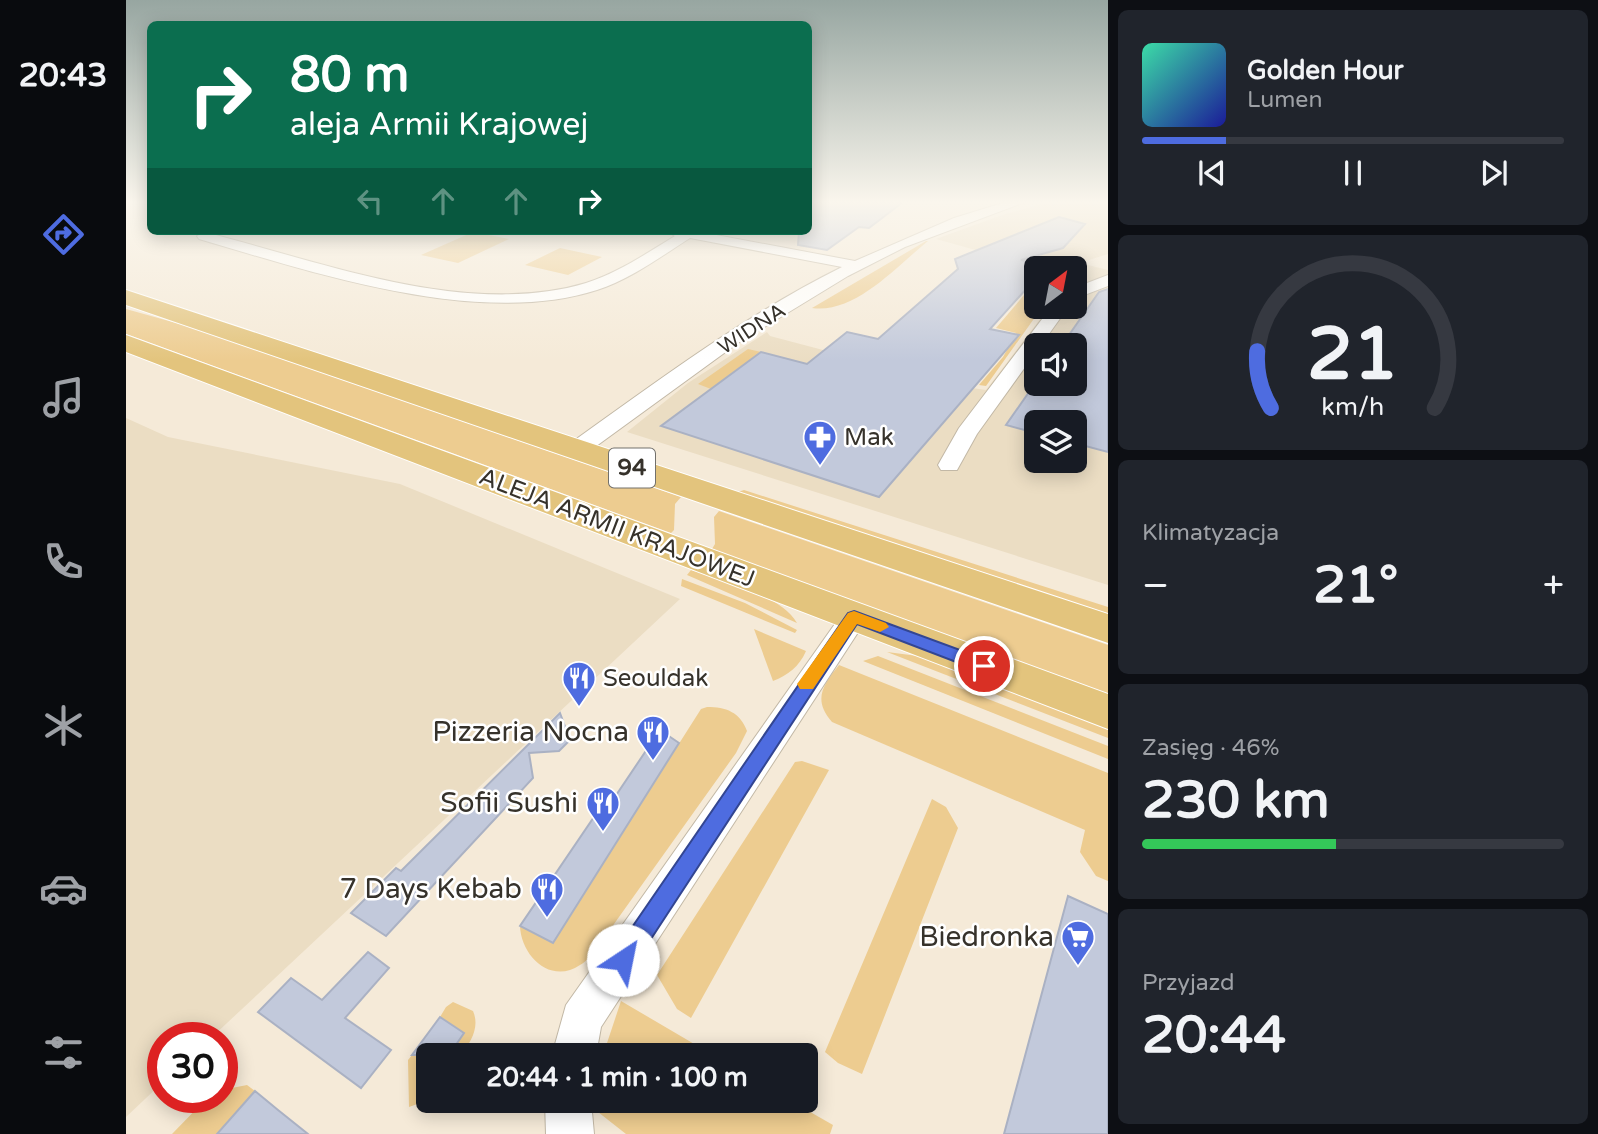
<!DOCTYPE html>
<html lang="pl">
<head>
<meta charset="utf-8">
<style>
  body { margin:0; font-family:"Varela Round",sans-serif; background:#20242c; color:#f1f3f6; height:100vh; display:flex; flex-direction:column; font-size:26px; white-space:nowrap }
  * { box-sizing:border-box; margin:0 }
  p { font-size:23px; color:#9ea1a6 }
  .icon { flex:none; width:38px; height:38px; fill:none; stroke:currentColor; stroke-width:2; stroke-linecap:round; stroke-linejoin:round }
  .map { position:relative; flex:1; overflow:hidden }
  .drawer { display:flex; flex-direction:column; gap:10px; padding:10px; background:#0d0f14; width:490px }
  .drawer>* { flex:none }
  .guide { position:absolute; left:21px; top:21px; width:665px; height:214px; border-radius:10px; box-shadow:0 4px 18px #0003; background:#0b6e4f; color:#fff; overflow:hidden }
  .needle { width:46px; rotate:32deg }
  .fabs { position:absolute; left:898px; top:256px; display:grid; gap:14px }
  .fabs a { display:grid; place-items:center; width:63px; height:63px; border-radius:10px; background:#171b24; box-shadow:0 4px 18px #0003; font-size:35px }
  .speed { position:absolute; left:21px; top:1022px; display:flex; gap:14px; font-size:35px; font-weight:700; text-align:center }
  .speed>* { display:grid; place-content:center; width:91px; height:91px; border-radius:50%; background:#171b24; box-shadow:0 4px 18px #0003; line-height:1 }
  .speed .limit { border:10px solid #d22; background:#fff; color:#111 }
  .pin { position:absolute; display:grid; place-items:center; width:60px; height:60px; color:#fff; margin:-30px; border:4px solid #fff; border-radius:50%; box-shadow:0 2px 7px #0007 }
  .me { position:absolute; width:77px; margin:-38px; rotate:34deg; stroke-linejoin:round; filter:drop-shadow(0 0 5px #0008) }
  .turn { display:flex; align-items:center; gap:24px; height:147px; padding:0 28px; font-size:32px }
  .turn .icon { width:91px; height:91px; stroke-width:2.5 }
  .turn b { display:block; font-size:49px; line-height:60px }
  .lanes { display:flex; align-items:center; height:66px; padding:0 28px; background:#0003; justify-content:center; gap:35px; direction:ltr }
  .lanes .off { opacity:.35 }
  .big { font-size:52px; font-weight:800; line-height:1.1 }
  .drawer .widget { flex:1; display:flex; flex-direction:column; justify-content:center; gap:10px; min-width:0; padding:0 24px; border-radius:10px; background:#20242c }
  .drawer .dial { align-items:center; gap:0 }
  .dial svg { height:182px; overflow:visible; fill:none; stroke:#363941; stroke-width:7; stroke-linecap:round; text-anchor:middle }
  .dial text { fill:#f1f3f6; stroke:none }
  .song { display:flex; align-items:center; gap:21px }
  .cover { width:84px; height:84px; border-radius:10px; background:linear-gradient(135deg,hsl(160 70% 55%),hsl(240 70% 35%)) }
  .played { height:7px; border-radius:4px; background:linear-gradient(90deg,#4e6ce0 20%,#363941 20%) }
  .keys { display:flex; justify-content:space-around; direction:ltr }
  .heat { display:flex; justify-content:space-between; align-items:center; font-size:38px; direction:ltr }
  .charge { height:10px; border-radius:5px; background:linear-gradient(90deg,#34c759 46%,#363941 0) }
  .trip { position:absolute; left:290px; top:1043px; width:402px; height:70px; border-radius:10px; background:#171b24; box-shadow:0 4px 18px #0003; font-weight:800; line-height:70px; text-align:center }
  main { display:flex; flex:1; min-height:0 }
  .tab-bar { display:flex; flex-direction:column; width:126px; justify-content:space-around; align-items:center; background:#090b0e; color:#9ea1a6 }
  .tab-bar .icon { width:49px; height:49px }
  .tab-bar .selected { color:#4e6ce0 }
  .tab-bar b { font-size:32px; color:#f1f3f6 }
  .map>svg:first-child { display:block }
  .built { fill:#ebddc3; fill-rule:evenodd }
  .green { fill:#edcc90 }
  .building { fill:#c2c9db; stroke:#aab1c3; stroke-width:2 }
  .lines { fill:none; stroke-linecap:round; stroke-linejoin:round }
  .street-casing { stroke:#c2b8a6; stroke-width:2 }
  .primary-casing { stroke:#fff; stroke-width:2 }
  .street { fill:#fff; fill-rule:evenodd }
  .primary { fill:#e3c47d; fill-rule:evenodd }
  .route { fill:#4e6ce0; stroke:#334692; stroke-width:2 }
  .slow { fill:#f59e0b }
  .labels { text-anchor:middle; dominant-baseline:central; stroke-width:5; stroke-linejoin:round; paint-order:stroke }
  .far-street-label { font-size:21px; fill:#36322b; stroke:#fff }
  .shield { fill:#fff; stroke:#72706b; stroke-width:2 }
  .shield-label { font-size:23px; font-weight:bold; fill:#36322b }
  .poi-label { font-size:24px; fill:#36322b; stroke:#fff; text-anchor:start }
  .street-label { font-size:24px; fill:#36322b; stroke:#fff }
  .near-poi-label { font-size:28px; fill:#36322b; stroke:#fff; text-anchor:end }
</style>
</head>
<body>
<main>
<nav class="tab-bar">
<b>20:43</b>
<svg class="icon selected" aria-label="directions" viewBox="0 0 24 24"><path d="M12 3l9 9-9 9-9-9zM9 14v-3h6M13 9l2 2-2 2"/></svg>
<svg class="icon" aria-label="music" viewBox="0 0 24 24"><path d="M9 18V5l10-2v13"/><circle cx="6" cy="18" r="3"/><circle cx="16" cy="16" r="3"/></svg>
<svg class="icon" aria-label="phone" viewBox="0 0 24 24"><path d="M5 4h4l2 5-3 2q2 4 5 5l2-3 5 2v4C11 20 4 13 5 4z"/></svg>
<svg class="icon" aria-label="climate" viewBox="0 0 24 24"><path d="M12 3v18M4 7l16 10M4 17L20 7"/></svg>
<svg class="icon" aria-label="car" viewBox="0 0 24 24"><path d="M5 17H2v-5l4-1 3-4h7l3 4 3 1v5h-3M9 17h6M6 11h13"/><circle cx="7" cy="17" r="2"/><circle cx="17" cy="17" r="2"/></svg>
<svg class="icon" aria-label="filters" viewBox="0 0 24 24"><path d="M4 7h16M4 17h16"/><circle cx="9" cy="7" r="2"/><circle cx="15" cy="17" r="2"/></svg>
</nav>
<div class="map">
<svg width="982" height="1134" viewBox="0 0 982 1134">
  <rect width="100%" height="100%" fill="#f5ead8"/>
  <path class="built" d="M923,202H982V254L954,263L982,270V585L501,432L562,383L641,332L644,336L697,350L846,388L860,390L924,306H948V268H914L810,239L876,215ZM910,345H948V383H910ZM910,422H948V460H910Z
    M0,418L42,437L274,484L554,599L85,1038H37V1082L0,1117Z"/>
  <path class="green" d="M347,232L383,239L332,263L295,255Z
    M800,241H802C770,267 729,314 686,308Z
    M434,248L476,257L442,275L399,265Z
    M910,276V306H917L860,386L853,385L877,357L890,333L870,328L905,287L876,279Z
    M0,309L68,328L555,497L549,504L548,530L545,533L0,334Z
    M622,349L635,352L585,389L572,384Z
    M618,490L982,607V615L612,492Z
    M593,511L982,645V695L586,549L589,544L588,517Z
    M565,570C596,581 654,594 671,623L561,575Z
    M556,579L619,603L671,630L669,633L555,586Z
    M628,629L680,651C673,667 662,675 647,681Z
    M761,652L792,656L963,721L982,729V738Z
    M752,656L982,746V759L737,661Z
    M713,665L982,773V881L970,876L954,852L959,830L706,722C687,700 696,686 713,665Z
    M581,707C600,707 614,712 621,731L610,753L473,945C468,951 462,961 454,965C425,985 395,956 394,926L427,942L575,709Z
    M676,761L703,770L565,1018L551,1009L531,975L669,762Z
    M806,799L820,807L832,828L736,1074L712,1063L699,1052Z
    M495,1001L587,1055H477Z
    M327,1002L347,1011C354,1027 345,1042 335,1055H323L338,1033L314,1017L320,1007Z
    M291,1049L303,1057V1095L294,1103L283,1107L282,1060Z
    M121,1085L129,1091L91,1134H46L82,1097H96V1090Z
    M473,1101H665L707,1125L704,1134H500L472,1112Z"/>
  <path class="building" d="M682,202H777L743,228L733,227L701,250L672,245L673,231H682Z
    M933,217L959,224L937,248L895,260L921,266L910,268V278L864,329L893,335L753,497L535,426L635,352L681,364L721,332L752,339L832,269L829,259Z
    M982,289V452L948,443V422H910V433L880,425L910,382L948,383V345H936L973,292Z
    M434,713L444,740L433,751L403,753L407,778L260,936L225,913L270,868L275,871Z
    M534,730L553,743L427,943L394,926L470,814L476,816Z
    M942,896L982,914V1134H878Z
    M242,952L263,968L219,1018L265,1050L235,1088L132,1012L165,978L196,1000Z
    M314,1017L338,1033L323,1055H286Z
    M129,1091L152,1110L182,1134H91Z"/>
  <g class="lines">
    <defs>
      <path id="street" d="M880,202H899L779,247L722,276L612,343L458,455H442L439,450L442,445C530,382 619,315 716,267L564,238C534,257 505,279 471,290C353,328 189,273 73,239L71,236L78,232C194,261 340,319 460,283C492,273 521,253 549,236L540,231H569L729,261L828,218Z
        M982,275V286L948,299V288Z
        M926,306H943L915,345H910V352L851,434L831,470H815L812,465L833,428Z
        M728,608L738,611L742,617L475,1027L470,1055H426L440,1005L718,611Z
        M419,1101H465L468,1134H420Z"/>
      <path id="primary" d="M0,290L982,614V643L0,305Z
        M0,335L982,694V729L0,352Z"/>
    </defs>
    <use href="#street" class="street-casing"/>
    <use href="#primary" class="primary-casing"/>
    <use href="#street" class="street"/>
    <use href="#primary" class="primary"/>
  </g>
  <linearGradient id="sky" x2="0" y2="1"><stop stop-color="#97a6a1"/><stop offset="0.56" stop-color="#faf6ed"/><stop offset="1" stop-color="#faf6ed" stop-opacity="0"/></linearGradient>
  <rect width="982" height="361" fill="url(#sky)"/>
  <path class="route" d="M728,611L864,661L867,666L864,670H851L731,624L506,968L497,971L489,968L485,960L489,952L722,613Z"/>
  <path class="slow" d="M728,611L760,623L763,627L754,632L731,624L687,689H674L671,684L674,680L722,613Z"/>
  <defs>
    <symbol id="pharmacy-pin" viewBox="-11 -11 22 30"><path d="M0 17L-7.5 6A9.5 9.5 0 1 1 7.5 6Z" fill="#4e6ce0" stroke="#fff"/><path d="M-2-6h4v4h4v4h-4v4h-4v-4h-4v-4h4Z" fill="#fff"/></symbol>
    <symbol id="restaurant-pin" viewBox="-11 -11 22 30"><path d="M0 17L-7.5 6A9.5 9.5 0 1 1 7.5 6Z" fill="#4e6ce0" stroke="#fff"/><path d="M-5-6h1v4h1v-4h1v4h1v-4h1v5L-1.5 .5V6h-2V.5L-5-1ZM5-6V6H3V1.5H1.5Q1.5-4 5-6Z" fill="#fff"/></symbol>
    <symbol id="supermarket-pin" viewBox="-11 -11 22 30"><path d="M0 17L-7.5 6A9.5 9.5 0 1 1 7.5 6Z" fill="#4e6ce0" stroke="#fff"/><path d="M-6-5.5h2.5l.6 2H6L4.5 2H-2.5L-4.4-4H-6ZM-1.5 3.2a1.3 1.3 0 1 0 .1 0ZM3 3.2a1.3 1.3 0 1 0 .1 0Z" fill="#fff"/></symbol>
  </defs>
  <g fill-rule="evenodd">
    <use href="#pharmacy-pin" x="675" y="418" width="38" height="52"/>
    <use href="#restaurant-pin" x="434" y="659" width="38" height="52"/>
    <use href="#restaurant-pin" x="508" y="713" width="38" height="52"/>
    <use href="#restaurant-pin" x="458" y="784" width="38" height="52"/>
    <use href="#restaurant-pin" x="402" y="870" width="38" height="52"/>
    <use href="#supermarket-pin" x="933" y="918" width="38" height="52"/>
  </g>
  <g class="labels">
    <g class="far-street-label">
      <text transform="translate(626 329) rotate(-33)">WIDNA</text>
    </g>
    <rect class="shield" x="483" y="448.5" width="46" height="39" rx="5"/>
    <g class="shield-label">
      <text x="506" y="468">94</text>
    </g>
    <g class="poi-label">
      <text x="718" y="437">Mak</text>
      <text x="477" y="678">Seouldak</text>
    </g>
    <g class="street-label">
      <text transform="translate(491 528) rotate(21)">ALEJA ARMII KRAJOWEJ</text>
    </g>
    <g class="near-poi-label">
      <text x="503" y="732">Pizzeria Nocna</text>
      <text x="452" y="803">Sofii Sushi</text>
      <text x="396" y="889">7 Days Kebab</text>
      <text x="928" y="937">Biedronka</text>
    </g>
  </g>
</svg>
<div class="fabs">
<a><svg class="needle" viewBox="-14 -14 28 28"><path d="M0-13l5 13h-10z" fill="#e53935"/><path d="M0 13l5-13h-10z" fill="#9ea1a6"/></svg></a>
<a><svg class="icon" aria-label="sound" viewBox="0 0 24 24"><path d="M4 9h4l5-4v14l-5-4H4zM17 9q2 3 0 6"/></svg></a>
<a><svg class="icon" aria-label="layers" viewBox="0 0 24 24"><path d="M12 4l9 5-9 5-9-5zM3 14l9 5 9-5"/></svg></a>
</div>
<div class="speed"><div class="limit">30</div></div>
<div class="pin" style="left:858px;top:666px;background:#d93025"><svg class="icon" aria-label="arrive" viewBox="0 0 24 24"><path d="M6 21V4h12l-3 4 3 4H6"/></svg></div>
<svg class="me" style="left:497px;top:960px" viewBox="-20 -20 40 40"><circle r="19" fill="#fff"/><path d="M0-13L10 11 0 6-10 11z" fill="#4e6ce0"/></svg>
<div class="trip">20:44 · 1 min · 100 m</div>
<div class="guide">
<div class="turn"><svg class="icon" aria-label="right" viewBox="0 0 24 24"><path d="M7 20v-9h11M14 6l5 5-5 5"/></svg><div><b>80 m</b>aleja Armii Krajowej</div></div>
<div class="lanes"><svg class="icon off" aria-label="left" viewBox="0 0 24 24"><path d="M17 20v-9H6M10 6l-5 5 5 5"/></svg><svg class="icon off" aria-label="ahead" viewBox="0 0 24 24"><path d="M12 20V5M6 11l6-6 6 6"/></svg><svg class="icon off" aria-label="ahead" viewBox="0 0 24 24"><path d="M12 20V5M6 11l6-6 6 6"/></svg><svg class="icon" aria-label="right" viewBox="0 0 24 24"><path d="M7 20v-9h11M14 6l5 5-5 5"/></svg></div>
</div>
</div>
<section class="drawer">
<div class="widget">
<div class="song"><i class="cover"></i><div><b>Golden Hour</b><p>Lumen</p></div></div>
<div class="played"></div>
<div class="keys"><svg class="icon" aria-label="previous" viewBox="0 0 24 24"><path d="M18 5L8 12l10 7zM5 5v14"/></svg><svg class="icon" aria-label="pause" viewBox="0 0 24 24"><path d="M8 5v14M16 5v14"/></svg><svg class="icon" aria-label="next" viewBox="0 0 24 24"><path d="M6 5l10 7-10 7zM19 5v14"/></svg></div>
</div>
<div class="widget dial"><svg viewBox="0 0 100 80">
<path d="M14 69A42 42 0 1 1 86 69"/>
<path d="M14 69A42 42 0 0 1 8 44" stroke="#4e6ce0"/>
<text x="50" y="56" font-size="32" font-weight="700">21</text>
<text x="50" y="72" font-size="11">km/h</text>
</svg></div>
<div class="widget"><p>Klimatyzacja</p>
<div class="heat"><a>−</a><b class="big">21°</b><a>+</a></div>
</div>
<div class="widget"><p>Zasięg · 46%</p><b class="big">230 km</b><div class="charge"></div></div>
<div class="widget"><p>Przyjazd</p><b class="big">20:44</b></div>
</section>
</main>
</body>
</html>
